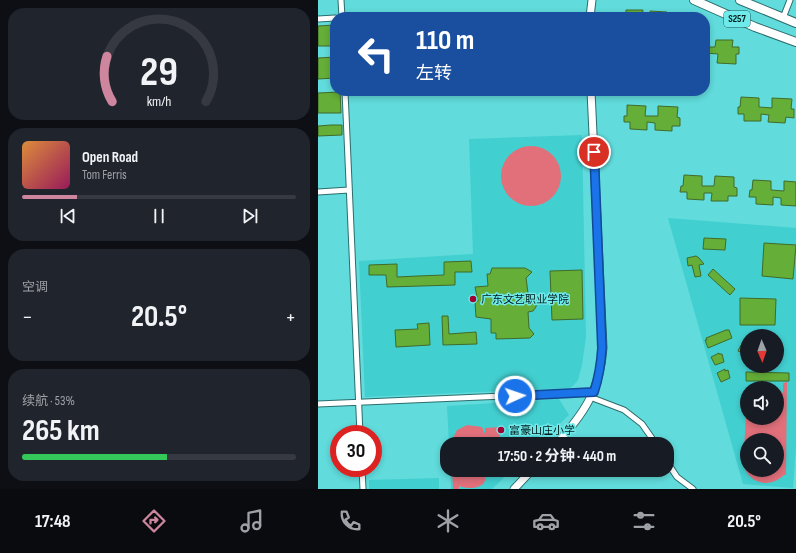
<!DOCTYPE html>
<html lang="zh">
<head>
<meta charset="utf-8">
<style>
  body { margin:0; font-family:"Sofia Sans Condensed","Noto Sans SC",sans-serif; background:#20242c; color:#f1f3f6; height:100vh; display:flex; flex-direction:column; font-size:15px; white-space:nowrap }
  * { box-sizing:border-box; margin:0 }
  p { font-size:13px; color:#9ea1a6 }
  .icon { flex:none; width:22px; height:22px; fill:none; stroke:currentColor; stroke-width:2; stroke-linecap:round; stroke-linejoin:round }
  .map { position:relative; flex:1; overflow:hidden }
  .panel { display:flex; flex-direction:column; gap:8px; padding:8px; background:#0d0f14; width:318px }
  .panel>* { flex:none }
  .guide { position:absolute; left:12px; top:12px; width:380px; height:84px; border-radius:16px; box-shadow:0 2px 6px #0003; background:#1a4fa0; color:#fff; overflow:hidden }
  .needle { width:26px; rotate:178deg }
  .controls { position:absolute; left:422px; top:329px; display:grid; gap:8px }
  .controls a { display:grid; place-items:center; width:44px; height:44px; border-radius:50%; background:#171b24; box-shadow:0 2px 6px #0003; font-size:20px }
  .speed { position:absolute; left:12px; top:425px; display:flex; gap:8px; font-size:20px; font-weight:700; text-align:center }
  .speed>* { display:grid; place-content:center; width:52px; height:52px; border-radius:50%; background:#171b24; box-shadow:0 2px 6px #0003; line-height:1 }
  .speed .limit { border:6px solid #d22; background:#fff; color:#111 }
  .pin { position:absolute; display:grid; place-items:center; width:34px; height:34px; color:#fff; margin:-17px; border:2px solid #fff; border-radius:50%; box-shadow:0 1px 4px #0007 }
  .me { position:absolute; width:44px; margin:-22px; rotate:87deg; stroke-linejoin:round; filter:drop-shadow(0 0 3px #0008) }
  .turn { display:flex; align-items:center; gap:14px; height:84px; padding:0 20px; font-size:18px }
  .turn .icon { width:52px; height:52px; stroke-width:2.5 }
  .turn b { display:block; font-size:28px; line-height:34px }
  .big { font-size:30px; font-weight:700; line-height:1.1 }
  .panel .card { flex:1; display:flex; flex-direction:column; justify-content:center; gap:6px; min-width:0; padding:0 14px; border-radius:16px; background:#20242c }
  .panel .dial { align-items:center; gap:0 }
  .dial svg { height:104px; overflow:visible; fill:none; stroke:#363941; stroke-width:7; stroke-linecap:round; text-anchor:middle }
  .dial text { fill:#f1f3f6; stroke:none }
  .song { display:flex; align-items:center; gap:12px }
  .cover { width:48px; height:48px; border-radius:6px; background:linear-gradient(135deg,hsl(30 70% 55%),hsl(330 70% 35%)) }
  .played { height:4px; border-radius:2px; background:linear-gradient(90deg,#cd869e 20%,#363941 20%) }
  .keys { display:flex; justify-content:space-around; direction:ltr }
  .heat { display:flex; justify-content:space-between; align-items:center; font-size:22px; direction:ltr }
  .charge { height:6px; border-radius:3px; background:linear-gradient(90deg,#34c759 53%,#363941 0) }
  .trip { position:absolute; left:122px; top:437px; width:234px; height:40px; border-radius:16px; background:#171b24; box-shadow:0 2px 6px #0003; font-weight:700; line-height:40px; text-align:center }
  .menu { display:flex; height:64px; justify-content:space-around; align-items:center; background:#090b0e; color:#9ea1a6 }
  .menu .icon { width:28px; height:28px }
  .menu .active { color:#cd869e }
  .menu b { font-size:18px; color:#f1f3f6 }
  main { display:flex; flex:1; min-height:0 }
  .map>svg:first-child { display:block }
  .built { fill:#42cfd0; fill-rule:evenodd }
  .green { fill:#e1707b; fill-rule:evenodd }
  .building { fill:#65ae38; stroke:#416b28 }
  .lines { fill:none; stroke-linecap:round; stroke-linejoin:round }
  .street-casing { stroke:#2c6d6d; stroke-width:7 }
  .secondary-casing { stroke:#2c6d6d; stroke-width:9 }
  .primary-casing { stroke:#2c6d6d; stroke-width:10 }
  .street { stroke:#fff; stroke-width:5 }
  .secondary { stroke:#fff; stroke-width:7 }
  .primary { stroke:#fff; stroke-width:8 }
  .route-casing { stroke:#114b97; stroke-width:10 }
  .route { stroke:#1a73e8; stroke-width:7 }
  .poi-dot { fill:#a10132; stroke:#6fe9e9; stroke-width:1.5 }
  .labels { text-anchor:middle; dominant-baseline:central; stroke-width:3; stroke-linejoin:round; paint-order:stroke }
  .shield { fill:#6fe9e9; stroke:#235a5a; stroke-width:1 }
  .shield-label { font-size:10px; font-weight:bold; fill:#021c1c }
  .poi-label { font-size:11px; fill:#021c1c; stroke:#6fe9e9; text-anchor:start }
</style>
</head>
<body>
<main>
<section class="panel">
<div class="card dial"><svg viewBox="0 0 100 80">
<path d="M14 69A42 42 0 1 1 86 69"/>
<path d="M14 69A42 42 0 0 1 10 34" stroke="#cd869e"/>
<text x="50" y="56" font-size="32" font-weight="700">29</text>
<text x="50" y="72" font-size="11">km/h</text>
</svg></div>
<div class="card">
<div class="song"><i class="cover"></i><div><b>Open Road</b><p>Tom Ferris</p></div></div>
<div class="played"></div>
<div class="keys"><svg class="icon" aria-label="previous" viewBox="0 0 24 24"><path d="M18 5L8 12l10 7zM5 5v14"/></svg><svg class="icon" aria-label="pause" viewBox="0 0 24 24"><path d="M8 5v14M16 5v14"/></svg><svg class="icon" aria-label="next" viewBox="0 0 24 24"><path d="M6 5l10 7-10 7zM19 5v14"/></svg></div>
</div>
<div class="card"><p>空调</p>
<div class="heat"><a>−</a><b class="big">20.5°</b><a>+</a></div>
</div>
<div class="card"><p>续航 · 53%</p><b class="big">265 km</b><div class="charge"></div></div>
</section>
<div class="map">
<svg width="478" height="489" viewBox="0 0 478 489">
  <rect width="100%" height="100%" fill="#61dbdc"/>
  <path class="built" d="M264,135L268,337L264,365L260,380L255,386L252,388L47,397L41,261L155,254L151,139Z
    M350,218L478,228V447L475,488L425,484ZM429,336H459V366H429ZM429,388H459V418H429ZM429,440H459V470H429Z
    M241,399L251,415L221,444H131L129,406Z
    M132,470H194L174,489H133Z
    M121,478V489H51V480Z"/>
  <path class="green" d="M183 176a30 30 0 1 1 60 0a30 30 0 1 1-60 0Z
    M469,382L468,475H466C451,489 431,484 425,464L429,401V418H459V388H439C450,382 456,384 465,393V383ZM429,440H459V470H429Z
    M149,425L164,427L167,434V428L182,427V444H132L139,430Z
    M134,470H183V473H169C168,476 167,481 166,483C161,489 148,489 141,486V489H135Z"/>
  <path class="building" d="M308,10H325L324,17H308Z
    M332,11L349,12V17H332Z
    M17,25V46H0V26Z
    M398,40H415L414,47H421V54H418V64L399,63L400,54L387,53V47H397Z
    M17,57V78L0,79V58Z
    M22,92L23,113H0V93Z
    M423,97L441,98V107L454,108V98L474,99L473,109H476V118L468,117L467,123L450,122L451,115L443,114V121H426V114H420V107H422Z
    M309,105L328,106L327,116H340V106L360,107L359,117L362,118V126H354V131L337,130V123L329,122V130L312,129V122H306V116H309Z
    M13,125H24V135L0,136V126Z
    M366,175L384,176V186H396L397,176L416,177V187L419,188V196H410V201H393L394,193H386V200L369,199V192H362L363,186H365Z
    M435,180L453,181V190L466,191V181L478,182V206L463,205V198L455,197V205L438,204V197H431L432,190H434Z
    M386,238L408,239L407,250L385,249Z
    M446,243L478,245L475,279L444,276Z
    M378,256L381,258L386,264L381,265L383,276L377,277L374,265L370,266L369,258Z
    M153,261L154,272H137V285L69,287L68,275H51V265L79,264V277L100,276L126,275V262Z
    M174,268H207L214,272L208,278L210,293L217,299L218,304V307L215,311L210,312L211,328L216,334L212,338L178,339V333H173V319L158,317L157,302L160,301L157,287L170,286L169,274H172Z
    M395,269L417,289L412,295L390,275Z
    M264,270L265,319L234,320L232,271Z
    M422,298L458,299L457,325H422Z
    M124,316H130L131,334L158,332L159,344L125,345Z
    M111,323L112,345L78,347L77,330L100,329L99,324Z
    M408,330H411L414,338L390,348L387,340H389L388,338Z
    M459,338L466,350L461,353L459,351Z
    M423,345L429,347V355L420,351Z
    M401,353V354H404L406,362L397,365L393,357Z
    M407,369V371L410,370L412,378L403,382L399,373Z
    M428,372L471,373V381H428Z"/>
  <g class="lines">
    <defs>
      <path id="street" d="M23,0L24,17
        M465,18L472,0
        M0,19L17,18
        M27,91L42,434
        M0,192L31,190
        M272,397L306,410L324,424L338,444
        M0,404L276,392
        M349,462L359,477L375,489
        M44,468L45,489"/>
      <path id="secondary" d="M272,17L274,0
        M238,444C266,414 282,390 285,348L273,91
        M196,489L214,470"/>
      <path id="primary" d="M376,0L437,27L478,42
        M422,0L478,23"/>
    </defs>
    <use href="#street" class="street-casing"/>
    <use href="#secondary" class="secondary-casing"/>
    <use href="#primary" class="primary-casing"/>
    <use href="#street" class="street"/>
    <use href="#secondary" class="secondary"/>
    <use href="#primary" class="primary"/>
  </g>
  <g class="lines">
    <defs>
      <path id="route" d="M197,396L276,392C281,377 283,364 284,348L276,152"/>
    </defs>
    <use href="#route" class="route-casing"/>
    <use href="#route" class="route"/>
  </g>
  <g class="poi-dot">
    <circle cx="155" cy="299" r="4"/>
    <circle cx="183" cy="430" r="4"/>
  </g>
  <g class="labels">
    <rect class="shield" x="406" y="11" width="26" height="16" rx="3"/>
    <g class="shield-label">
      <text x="419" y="19">S257</text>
    </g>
    <g class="poi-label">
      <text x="163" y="299">广东文艺职业学院</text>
      <text x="191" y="430">富豪山庄小学</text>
    </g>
  </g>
</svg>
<div class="controls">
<a><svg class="needle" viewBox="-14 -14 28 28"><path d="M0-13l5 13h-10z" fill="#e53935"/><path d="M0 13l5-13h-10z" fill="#9ea1a6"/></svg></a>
<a><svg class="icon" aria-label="sound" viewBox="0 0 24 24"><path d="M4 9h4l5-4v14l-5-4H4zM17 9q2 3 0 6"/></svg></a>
<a><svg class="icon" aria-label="search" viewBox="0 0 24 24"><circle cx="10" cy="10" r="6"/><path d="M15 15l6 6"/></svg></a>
</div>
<div class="speed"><div class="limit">30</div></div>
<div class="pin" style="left:276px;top:152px;background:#d93025"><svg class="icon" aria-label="arrive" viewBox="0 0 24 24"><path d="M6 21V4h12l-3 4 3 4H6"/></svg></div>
<svg class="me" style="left:197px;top:396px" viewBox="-20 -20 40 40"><circle r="17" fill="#1a73e8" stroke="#fff" stroke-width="3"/><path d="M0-11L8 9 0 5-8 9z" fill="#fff"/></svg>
<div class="trip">17:50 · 2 分钟 · 440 m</div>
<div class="guide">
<div class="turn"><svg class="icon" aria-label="left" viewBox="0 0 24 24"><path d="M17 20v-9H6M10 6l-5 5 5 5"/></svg><div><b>110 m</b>左转</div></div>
</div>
</div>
</main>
<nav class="menu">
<b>17:48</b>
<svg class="icon active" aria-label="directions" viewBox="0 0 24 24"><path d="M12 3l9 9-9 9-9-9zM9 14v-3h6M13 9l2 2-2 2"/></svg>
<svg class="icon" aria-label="music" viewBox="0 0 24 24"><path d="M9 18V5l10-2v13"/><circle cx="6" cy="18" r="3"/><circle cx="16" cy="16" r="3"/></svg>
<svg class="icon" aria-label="phone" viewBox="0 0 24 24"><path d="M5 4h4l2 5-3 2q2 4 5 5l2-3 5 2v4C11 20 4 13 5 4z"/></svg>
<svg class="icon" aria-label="climate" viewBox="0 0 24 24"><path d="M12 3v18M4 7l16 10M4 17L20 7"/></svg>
<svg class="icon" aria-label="car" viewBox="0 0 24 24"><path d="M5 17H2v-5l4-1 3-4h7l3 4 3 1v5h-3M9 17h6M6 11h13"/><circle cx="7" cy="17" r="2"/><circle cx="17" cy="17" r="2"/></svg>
<svg class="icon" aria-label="filters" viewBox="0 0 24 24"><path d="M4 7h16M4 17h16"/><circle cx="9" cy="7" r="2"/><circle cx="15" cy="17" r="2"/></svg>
<b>20.5°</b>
</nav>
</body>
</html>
